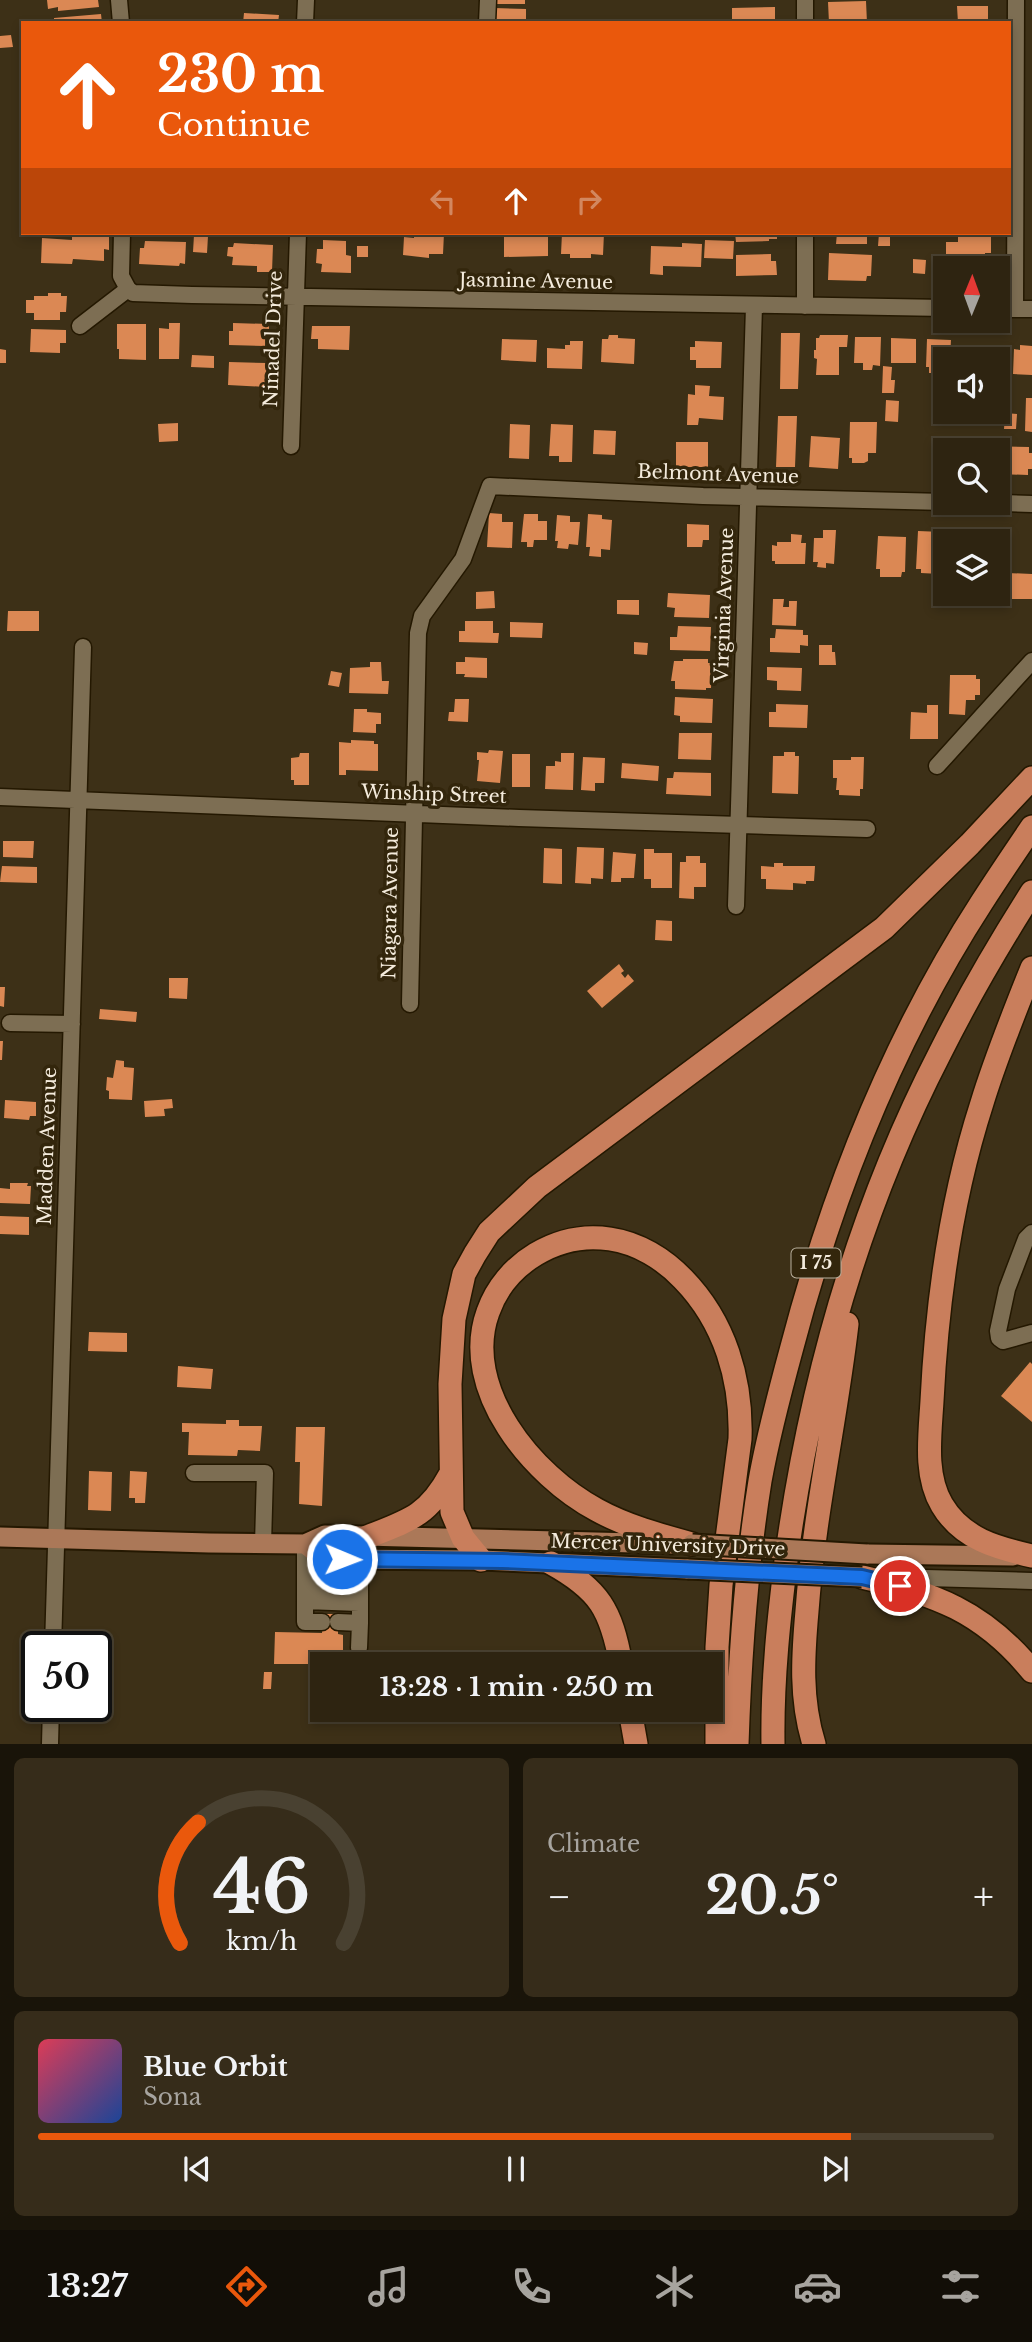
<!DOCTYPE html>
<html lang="en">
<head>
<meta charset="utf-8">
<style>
  body { margin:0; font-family:"Libre Baskerville",serif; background:#362c1a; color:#f1f3f6; height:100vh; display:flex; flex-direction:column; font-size:26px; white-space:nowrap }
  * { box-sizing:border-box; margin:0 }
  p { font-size:23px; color:#a7a49f }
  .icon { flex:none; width:38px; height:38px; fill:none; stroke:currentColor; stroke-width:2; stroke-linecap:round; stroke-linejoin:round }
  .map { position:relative; height:1744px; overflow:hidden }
  .sheet { display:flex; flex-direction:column; gap:14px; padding:14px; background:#191409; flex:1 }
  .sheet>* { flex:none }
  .hud { position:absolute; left:21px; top:21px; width:990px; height:214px; border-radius:0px; box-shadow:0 4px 10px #0003,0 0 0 2px #494131; background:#ea580c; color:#fff; overflow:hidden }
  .needle { width:46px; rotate:1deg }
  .buttons { position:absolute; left:933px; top:256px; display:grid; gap:14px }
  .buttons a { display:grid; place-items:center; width:77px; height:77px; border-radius:0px; background:#2e2411; box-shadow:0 4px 10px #0003,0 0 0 2px #494131; font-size:35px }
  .speed { position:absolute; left:21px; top:1631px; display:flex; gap:14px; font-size:35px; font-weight:700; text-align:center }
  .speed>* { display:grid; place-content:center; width:91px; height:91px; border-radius:50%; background:#2e2411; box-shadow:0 4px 10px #0003,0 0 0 2px #494131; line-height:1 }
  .speed .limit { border:4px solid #111; border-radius:10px; background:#fff; color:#111 }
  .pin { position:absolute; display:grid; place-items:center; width:60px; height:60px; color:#fff; margin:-30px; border:4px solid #fff; border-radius:50%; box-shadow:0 2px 7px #0007 }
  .me { position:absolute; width:77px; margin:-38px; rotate:91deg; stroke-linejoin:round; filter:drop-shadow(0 0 5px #0008) }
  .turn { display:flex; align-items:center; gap:24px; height:147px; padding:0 21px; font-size:32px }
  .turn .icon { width:91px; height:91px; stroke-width:2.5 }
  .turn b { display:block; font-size:49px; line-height:60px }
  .lanes { display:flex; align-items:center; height:66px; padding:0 21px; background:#0003; justify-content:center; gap:35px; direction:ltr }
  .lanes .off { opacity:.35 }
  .big { font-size:52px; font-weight:800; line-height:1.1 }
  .sheet .tile { flex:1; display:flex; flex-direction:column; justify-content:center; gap:10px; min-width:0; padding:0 24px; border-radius:10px; background:#362c1a }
  .sheet .dial { align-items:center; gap:0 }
  .dial svg { height:182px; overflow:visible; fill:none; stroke:#494131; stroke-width:7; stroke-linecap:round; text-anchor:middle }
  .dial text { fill:#f1f3f6; stroke:none }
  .song { display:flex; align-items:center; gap:21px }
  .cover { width:84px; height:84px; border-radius:10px; background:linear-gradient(135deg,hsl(350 70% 55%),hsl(220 70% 35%)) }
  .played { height:7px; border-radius:4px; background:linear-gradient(90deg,#ea580c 85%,#494131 85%) }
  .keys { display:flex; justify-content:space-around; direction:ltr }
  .heat { display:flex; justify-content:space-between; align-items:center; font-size:38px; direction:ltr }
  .sheet .tiles { flex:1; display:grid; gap:14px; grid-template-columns:1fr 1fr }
  .tile:last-child { grid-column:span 2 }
  .trip { position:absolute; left:310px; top:1652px; width:413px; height:70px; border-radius:0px; background:#2e2411; box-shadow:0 4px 10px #0003,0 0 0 2px #494131; font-weight:800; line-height:70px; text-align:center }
  .tabs { display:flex; height:112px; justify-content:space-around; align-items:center; background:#120e07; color:#a7a49f }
  .tabs .icon { width:49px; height:49px }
  .tabs .current { color:#ea580c }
  .tabs b { font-size:32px; color:#f1f3f6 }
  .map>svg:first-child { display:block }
  .building { fill:#db8854 }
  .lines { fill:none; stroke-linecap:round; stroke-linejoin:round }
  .minor-casing { stroke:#241801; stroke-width:19 }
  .major-casing { stroke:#241801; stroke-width:23 }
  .highway-casing { stroke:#241801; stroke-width:26 }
  .minor { stroke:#7d6e53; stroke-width:16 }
  .major { stroke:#ab7858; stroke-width:19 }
  .highway { stroke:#c97e5c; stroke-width:23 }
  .major-bridge-casing { stroke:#241801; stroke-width:23; stroke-linecap:butt }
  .major-bridge { stroke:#ab7858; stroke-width:19 }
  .route-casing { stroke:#114b97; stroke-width:18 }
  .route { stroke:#1a73e8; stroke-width:12 }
  .labels { text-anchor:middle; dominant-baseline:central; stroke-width:7; stroke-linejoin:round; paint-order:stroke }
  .shield { fill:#33260c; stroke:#bab09e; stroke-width:2 }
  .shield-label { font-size:18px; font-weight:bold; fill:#f4ebdc }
  .street-label { font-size:19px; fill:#f4ebdc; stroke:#33260c }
</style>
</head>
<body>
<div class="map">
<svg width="1032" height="1744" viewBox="0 0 1032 1744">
  <rect width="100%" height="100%" fill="#3d3017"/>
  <path class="building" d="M47,0H98L99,7L58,11V7L48,9Z
    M494,0H525V4H494Z
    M866,1L867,23H829L828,2Z
    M957,6H988V23H958Z
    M775,7V23H732V8Z
    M494,8L526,9V20L494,19Z
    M244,13L279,15L278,23H243Z
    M101,14L102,23H54V18Z
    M176,19L177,23H147V21Z
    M11,35L13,47L0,48V36Z
    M72,233L109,235V250L104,249V261L73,259L72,264L41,263L42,238L72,240Z
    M414,233H444L443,254H429V258L403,255L404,237L414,238Z
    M562,233H604L603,255L591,254V258H570V254H561Z
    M735,233H777V239H769V241L736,242Z
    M837,233H872V237H867V244H836Z
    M879,233H890V246H878Z
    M958,233H983V236H991V253H985V256L946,255V242H958Z
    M194,235L208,236L207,253L193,252Z
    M504,235H548V256L504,257Z
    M323,240L346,241V255L351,256V273L321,272L322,264L316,263L317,249H323Z
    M705,240L734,241L733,259L704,258Z
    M145,241L186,242L185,264L180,263L179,266L139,264L140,248H144Z
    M234,243L273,245L272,272H257V266L232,265L233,257L227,256L228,247H233Z
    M682,243L702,244L701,267L663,266V275L650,274L651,246L682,247Z
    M357,246H368V257H357Z
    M829,253L872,255L871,276H867L866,281L828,280Z
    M771,254V261H776L777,275L736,276V255Z
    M913,259L926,260L925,274L913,273Z
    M946,264L990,265V268H946Z
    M48,293H61V296H67L66,312H60V320H34V313H26V300H34V296H48Z
    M169,323H180L179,359H159V328L169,329Z
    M233,323L269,324V338H265V346L229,345V331H233Z
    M117,324H146V360L119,359V349H117Z
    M312,326H350L349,350L318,349V339H311Z
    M31,329L66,330V343H60V353L30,352Z
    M781,333H800L798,389H780Z
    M609,335H618V338L635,339L634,364L601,362L602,339H608Z
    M820,335H848L847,347H839V375H816L817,359L814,358V350H816V338H819Z
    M855,337H881L880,366L873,365L872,370H863V363H854Z
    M891,338L916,339V363H891Z
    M502,339L537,340L536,362L501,360Z
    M927,339L951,340L950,359H945V367L936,366L935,373H929V367H926Z
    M570,341H583L582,369L547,368V348L565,349V345H570Z
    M695,341L722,342L721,368H696V360H690V347H695Z
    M1020,345L1032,346V375L1013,374L1014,349L1020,350Z
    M0,349L6,350V363H0Z
    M192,355L214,356V368L191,367Z
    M229,362L267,363L266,387L228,385Z
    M883,366L892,367L891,380H895L894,393H882Z
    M695,385L710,386L709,396L724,397L723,420L699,418L698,425H687L688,394L695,395Z
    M1026,398H1032V432L1025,431Z
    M886,400L899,401L898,422L885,421Z
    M1005,413L1017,414L1016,429H1004Z
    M778,416H797L795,467H776Z
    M850,422H877L876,453H868V461L864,463H852V458H849Z
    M178,423V441L159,442L158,424Z
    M510,424L530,425L529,459L509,458Z
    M551,424L573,425L572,462H559V456H549Z
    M594,430L616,431L615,455L593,454Z
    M811,436L840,438L838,469L809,467Z
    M676,442H708V467H676Z
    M985,446L1029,447V453H1032V469H1028V475L998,474V450H985Z
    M489,513L502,514V522H513L512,548L487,547Z
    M524,514H538V521H547V540H534L533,547H527V542H521Z
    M588,514L602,515V519L612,520L610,550L601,549V557L589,556L590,547H586Z
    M557,515L570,516V522H580L578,545L569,544L568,549L557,548L558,541H555Z
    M687,524L709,525V540H703L702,547H687Z
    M961,529H971L970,533H977V541H954V533H961Z
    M823,530H836L834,564L826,563V568L817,567L818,562H813L814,538H823Z
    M918,531L942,532L940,574L921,573V569H916Z
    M791,534L802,535L801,543H806L805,564H775V561H772V545L777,546V542H791Z
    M878,536L906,537L905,572H902L901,577H880V569H876Z
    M1007,573L1032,574V599H1001V584H1007Z
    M494,591L495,608L476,609V592Z
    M668,593L710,595L709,618L674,617L675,608L667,607Z
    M963,593H993L992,597L963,595Z
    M773,599H784L783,607H789V601H797L796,626L772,625Z
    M617,600H639V615L617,614Z
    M8,611H39V631H7Z
    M465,621H493V633H499L498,643L459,642V631H465Z
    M510,622L543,623L542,638L510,637Z
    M678,626L711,627L710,651L670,650V637H677Z
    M776,629L803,630V635H808V646L800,645V653L770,652V638H775Z
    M634,642L648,643L647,655L634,654Z
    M819,645H832V652H835L836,665H819Z
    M465,657L487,658V678L464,677L465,674H456V662H465Z
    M683,659H708V663H712L711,688H706V690L675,689V681H671L674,661H683Z
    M370,662H381L382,681H389L388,694L349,693L350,668L370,667Z
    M767,667L802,668L801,691L777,690V681L767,680Z
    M331,671L342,673L339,687L328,685Z
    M950,675H976V679H980V695H975V700H966L965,715L949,714Z
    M675,697L713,699L712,723L680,722V716L674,715Z
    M455,699H469L468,722L448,721L449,712H454Z
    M776,704L808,705L807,728L769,727V712H776Z
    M927,705H938V739H910L911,712L927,713Z
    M354,709H367V712L381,713V724H376V733L353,732Z
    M679,733H712L711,760L678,759Z
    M351,740L374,741V744H378V771L346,770V775H339V742L351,743Z
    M489,750L503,751L500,783L477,781L479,760H477V752L488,753Z
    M784,752H795V756H799L798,794L772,793L773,756H784Z
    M300,753H309V785H294V780H291V758L299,757Z
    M561,753H574L573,790L545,789L546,766H555V761L561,762Z
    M512,754H530V787H512Z
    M583,757L605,758L604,783H595V791L581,790Z
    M851,757H864L863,789H860V796L839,795V790H836L837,778H833V760H851Z
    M622,763L659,766L658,781L621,778Z
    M674,772L711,773V796L666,794L667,778H673Z
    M3,841H34L33,858L3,857Z
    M577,847L604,848L603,879L591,878V884L575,883Z
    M544,848L562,849V884L543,883Z
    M644,849H654V853H672V888H651V879H644Z
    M613,852L636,854L634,878H621V882H611Z
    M686,856H700V863H706V887H694V899L679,898L680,862H686Z
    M774,863H783V866H815L814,881H806V884L793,883V890L766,889V879H761V866L774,867Z
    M2,866L37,867V883L0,882Z
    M656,920L672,921V941L655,940Z
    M619,964L624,971L621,973L625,978L628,974L634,981L602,1008L587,991Z
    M169,978H188L187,999L169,998Z
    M0,987H5L4,1007L0,1006Z
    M100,1009L137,1012L136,1022L99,1019Z
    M0,1041H3L2,1060H0Z
    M116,1060L124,1061V1067L134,1068L132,1100L109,1099V1091L106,1090L107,1077L113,1078Z
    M172,1099L173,1108L164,1109L165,1116L145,1117L144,1101Z
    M5,1100L36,1102V1116H30L29,1120L4,1118Z
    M10,1183H28L27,1186H31L30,1204L0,1203V1188L10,1189Z
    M0,1216L29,1217V1235L0,1234Z
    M89,1332L127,1333V1352L88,1351Z
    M1030,1362L1032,1364V1422L1001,1396Z
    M178,1366L213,1369L211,1389L177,1387Z
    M226,1420H239V1426H262L260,1451L238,1450L237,1456L188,1455L189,1432H182V1423L226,1424Z
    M296,1427H325L322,1506L299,1504L300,1462H295Z
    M89,1471L112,1472L111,1511L88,1510Z
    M130,1471L147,1472L145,1503H135V1498H129Z
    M323,1614H338V1634L343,1635V1664H322V1673H312V1664H274L275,1632L322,1633Z
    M264,1672H272L271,1689H263Z"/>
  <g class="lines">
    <defs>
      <path id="minor" d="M119,0L121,23
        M805,0V23
        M305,23L306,0
        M487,23L488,0
        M122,233L121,276L128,289
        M805,233V306
        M128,289L133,293L192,295L945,308
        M998,309H1032
        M1015,309L1016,0
        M80,326L128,289
        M291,446L298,233
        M974,502L1032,504
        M937,766L1032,661
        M0,797L519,818L867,829
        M736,906L754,306
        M410,1004L418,633L422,616L463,559L490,486L703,496L945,502
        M10,1023L72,1024
        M1032,1233L1026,1239L1007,1289L998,1331L999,1338L1003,1341L1032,1333
        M194,1473H265L263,1544
        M305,1544V1622H322
        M889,1577L1032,1581
        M306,1585L360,1587
        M305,1601L359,1603
        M338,1622L360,1623V1559
        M53,1647L83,647
        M359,1648L360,1623
        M50,1744L51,1706"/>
      <path id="major" d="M0,1537L209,1543L305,1544L325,1535L673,1544
        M305,1544L324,1559L481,1560L688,1569
        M867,1554L1013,1556"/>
      <path id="highway" d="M1032,968C1014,1013 996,1057 982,1103C951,1199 937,1301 932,1401C930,1435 924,1475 942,1505C962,1539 997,1548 1032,1556
        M367,1537C408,1521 428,1516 450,1475
        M692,1544C659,1535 626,1526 597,1510C533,1476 460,1389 488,1312C505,1263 558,1231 610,1239C638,1243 664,1259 683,1279C725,1322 742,1380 740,1439L721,1585L717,1647V1744
        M481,1560L463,1538L452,1512L450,1384L454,1319L464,1274L475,1254L489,1232L537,1187L884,928L970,844L1032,778
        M551,1563C600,1590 611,1610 621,1664
        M862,1577C935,1594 983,1611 1032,1671
        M630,1710L636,1744
        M737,1744C740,1655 746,1568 760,1481C768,1436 780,1391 792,1347C833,1191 894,1038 982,902C998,877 1015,852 1032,827
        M773,1744C772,1680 779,1616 787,1553C811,1380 860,1208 940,1053C968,997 999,944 1032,892
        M814,1744C800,1699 803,1656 807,1611C814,1514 836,1420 847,1324"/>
    </defs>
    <use href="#minor" class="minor-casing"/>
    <use href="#major" class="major-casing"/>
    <use href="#highway" class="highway-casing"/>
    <use href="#minor" class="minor"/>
    <use href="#major" class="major"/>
    <use href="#highway" class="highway"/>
    <defs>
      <path id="major-bridge" d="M692,1544L867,1554
        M688,1569L862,1577"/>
    </defs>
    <use href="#major-bridge" class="major-bridge-casing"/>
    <use href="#major-bridge" class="major-bridge"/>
  </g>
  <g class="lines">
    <defs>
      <path id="route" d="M342,1559L502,1561L862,1577L900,1586"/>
    </defs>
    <use href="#route" class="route-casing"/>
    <use href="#route" class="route"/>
  </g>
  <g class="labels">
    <rect class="shield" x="791.5" y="1248.5" width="49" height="29" rx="5"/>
    <g class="shield-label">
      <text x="816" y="1263">I 75</text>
    </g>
    <g class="street-label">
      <text transform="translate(536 281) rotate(1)">Jasmine Avenue</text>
      <text transform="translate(273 339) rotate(-88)">Ninadel Drive</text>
      <text transform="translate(718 474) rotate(2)">Belmont Avenue</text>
      <text transform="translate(724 605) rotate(-88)">Virginia Avenue</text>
      <text transform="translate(434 794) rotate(2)">Winship Street</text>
      <text transform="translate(390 903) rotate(-89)">Niagara Avenue</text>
      <text transform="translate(47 1146) rotate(-88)">Madden Avenue</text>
      <text transform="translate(668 1545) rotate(2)">Mercer University Drive</text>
    </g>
  </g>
</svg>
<div class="buttons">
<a><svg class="needle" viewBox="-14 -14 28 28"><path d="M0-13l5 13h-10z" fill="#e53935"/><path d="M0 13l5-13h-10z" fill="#a7a49f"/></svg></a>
<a><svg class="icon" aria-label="sound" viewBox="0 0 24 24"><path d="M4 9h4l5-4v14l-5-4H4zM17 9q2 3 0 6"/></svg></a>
<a><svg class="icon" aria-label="search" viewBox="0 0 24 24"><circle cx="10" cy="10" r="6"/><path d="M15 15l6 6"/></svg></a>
<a><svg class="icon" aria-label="layers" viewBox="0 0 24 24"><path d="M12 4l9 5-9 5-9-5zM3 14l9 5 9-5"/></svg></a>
</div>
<div class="speed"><div class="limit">50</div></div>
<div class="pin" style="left:900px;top:1586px;background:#d93025"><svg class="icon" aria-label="arrive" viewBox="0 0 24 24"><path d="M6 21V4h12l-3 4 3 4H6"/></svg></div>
<svg class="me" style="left:342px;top:1559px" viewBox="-20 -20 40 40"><circle r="17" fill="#1a73e8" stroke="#fff" stroke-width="3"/><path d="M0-11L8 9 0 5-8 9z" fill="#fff"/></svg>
<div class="trip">13:28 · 1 min · 250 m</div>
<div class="hud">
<div class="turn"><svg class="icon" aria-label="ahead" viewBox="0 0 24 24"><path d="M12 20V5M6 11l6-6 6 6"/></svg><div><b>230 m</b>Continue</div></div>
<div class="lanes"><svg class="icon off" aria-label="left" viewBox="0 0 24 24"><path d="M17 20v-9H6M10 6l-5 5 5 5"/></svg><svg class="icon" aria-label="ahead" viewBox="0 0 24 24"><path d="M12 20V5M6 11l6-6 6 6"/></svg><svg class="icon off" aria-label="right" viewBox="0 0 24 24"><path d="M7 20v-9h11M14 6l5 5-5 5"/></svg></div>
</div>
</div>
<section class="sheet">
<div class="tiles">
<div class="tile dial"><svg viewBox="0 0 100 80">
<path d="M14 69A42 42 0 1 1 86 69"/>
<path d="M14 69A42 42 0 0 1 22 16" stroke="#ea580c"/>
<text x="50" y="56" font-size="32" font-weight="700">46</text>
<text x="50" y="72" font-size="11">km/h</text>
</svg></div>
<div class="tile"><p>Climate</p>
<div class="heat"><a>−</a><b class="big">20.5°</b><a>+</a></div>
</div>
<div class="tile">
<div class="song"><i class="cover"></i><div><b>Blue Orbit</b><p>Sona</p></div></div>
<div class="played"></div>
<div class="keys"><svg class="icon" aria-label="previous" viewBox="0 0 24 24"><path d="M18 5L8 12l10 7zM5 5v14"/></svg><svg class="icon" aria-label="pause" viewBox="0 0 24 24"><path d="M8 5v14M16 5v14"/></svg><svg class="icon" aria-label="next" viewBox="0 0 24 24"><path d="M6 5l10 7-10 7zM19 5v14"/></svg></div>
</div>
</div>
</section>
<nav class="tabs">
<b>13:27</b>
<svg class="icon current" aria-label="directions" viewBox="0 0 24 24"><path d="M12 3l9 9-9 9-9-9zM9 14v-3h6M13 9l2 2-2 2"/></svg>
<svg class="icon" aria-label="music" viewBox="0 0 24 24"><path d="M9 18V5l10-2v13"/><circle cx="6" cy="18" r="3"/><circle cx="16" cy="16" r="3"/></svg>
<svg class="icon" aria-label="phone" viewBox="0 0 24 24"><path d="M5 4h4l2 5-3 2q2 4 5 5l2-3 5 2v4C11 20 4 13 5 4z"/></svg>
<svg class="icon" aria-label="climate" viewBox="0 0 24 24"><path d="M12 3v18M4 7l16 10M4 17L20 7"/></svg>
<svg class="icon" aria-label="car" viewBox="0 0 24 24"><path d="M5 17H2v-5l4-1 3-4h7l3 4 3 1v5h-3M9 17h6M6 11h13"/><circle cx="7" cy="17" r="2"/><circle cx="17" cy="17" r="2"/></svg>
<svg class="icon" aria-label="filters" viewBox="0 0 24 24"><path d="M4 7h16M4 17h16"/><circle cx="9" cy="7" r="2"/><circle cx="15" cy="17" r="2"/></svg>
</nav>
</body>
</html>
